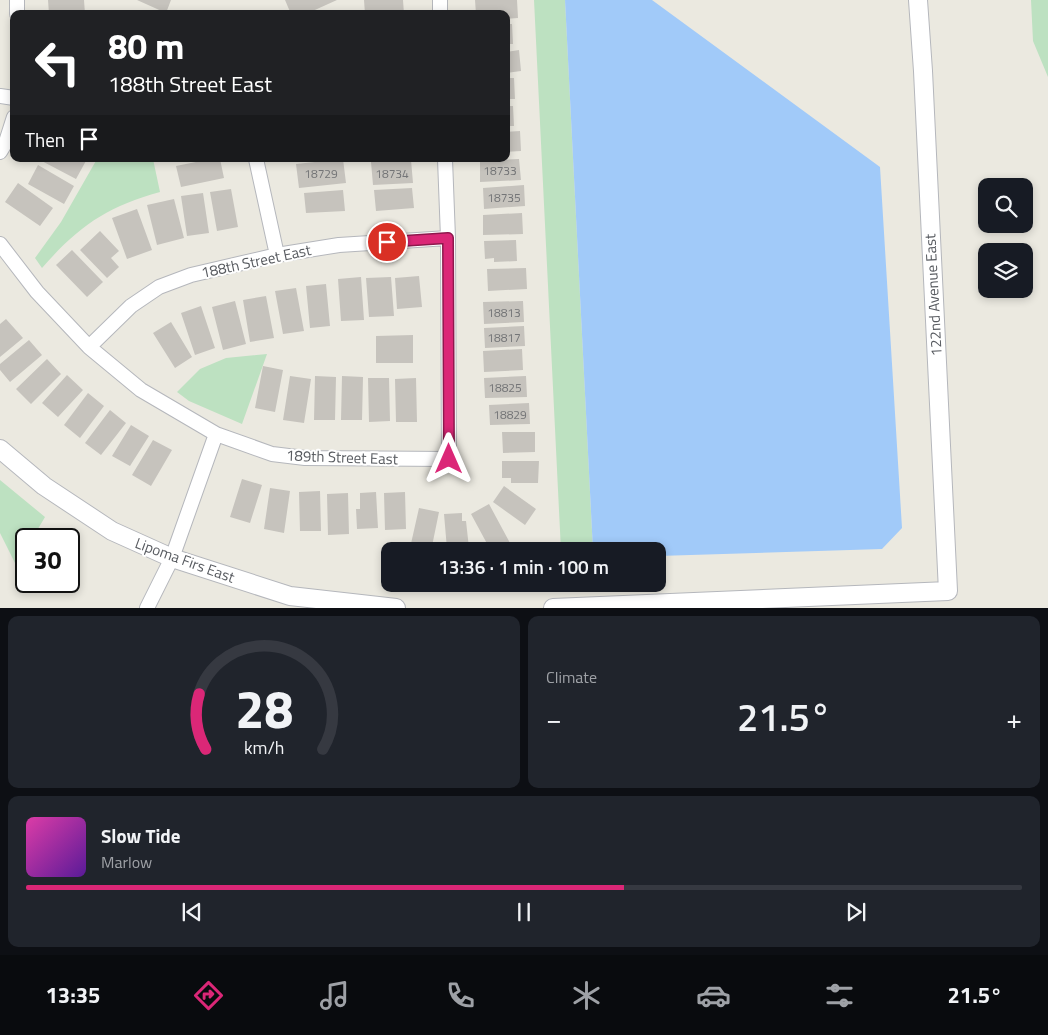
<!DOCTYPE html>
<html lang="en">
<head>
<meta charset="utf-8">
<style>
  body { margin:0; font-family:"Titillium Web",sans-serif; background:#20242c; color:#f1f3f6; height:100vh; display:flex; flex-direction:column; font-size:19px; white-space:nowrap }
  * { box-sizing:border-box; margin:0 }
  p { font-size:16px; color:#9ea1a6 }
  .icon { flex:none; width:28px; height:28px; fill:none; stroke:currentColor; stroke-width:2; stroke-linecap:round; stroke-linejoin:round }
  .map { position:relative; height:608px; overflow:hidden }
  .panel { display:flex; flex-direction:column; gap:8px; padding:8px; background:#0d0f14; flex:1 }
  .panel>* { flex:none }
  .hud { position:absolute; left:10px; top:10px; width:500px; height:152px; border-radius:10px; box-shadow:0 2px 8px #0003; background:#202124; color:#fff; overflow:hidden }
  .controls { position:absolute; left:978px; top:178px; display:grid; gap:10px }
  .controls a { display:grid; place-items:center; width:55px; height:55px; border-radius:10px; background:#171b24; box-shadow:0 2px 8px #0003; font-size:25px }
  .speed { position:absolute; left:15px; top:528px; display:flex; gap:10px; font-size:25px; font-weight:700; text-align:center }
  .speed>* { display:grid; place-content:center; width:65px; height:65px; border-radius:50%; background:#171b24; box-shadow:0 2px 8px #0003; line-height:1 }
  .speed .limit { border:2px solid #111; border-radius:8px; background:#fff; color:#111 }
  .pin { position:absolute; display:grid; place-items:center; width:42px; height:42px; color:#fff; margin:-21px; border:2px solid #fff; border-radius:50%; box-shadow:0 1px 5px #0007 }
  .me { position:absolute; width:55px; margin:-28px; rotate:0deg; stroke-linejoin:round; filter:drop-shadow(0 0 4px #0008) }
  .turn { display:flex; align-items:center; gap:18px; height:105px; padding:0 15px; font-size:22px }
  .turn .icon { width:65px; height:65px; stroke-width:2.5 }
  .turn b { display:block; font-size:35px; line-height:42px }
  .then { display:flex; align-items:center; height:48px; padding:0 15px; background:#0003; gap:10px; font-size:19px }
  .big { font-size:38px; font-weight:600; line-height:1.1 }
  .panel .card { flex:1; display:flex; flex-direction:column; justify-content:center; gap:8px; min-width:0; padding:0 18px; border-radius:10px; background:#20242c }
  .panel .dial { align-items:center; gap:0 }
  .dial svg { height:130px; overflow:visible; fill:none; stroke:#363941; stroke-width:7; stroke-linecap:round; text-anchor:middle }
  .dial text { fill:#f1f3f6; stroke:none }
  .song { display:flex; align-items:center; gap:15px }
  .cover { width:60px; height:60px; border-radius:8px; background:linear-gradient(135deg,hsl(320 70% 55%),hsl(270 70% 35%)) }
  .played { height:5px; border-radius:2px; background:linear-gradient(90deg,#db2777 60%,#363941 60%) }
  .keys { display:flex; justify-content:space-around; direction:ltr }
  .heat { display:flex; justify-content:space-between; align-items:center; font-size:28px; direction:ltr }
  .panel .tiles { flex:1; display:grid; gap:8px; grid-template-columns:1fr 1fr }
  .card:last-child { grid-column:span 2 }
  .trip { position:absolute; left:381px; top:542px; width:285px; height:50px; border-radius:10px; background:#171b24; box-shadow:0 2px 8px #0003; font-weight:600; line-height:50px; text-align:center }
  .tabs { display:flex; height:80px; justify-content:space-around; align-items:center; background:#090b0e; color:#9ea1a6 }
  .tabs .icon { width:35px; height:35px }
  .tabs .active { color:#db2777 }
  .tabs b { font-size:22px; color:#f1f3f6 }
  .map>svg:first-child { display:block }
  .green { fill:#bde1c1 }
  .water { fill:#a1caf9 }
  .building { fill:#c6c3bd }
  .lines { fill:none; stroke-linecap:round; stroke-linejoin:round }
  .minor-casing { stroke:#b5b7bc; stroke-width:16 }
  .tertiary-casing { stroke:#b5b7bc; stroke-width:20 }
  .minor { stroke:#fff; stroke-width:14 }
  .tertiary { stroke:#fff; stroke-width:18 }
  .route-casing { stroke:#8e194d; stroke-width:12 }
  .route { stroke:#db2777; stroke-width:9 }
  .labels { text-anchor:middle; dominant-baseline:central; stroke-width:4; stroke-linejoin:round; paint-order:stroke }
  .number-label { font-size:12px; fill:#747577 }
  .street-label { font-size:15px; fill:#585b60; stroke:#fff }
</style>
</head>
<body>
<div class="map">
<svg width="1048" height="608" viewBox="0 0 1048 608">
  <rect width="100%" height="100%" fill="#ebe9e0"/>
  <path class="green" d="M534,0H565L593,551H561Z
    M1031,0H1048V77L1033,41Z
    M97,159H153L160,192C106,207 79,226 42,268L35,258L61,222Z
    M267,354L242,424L189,401L177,392L200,369L226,358Z
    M0,480L45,517L32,539H26V548L16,565L0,533Z"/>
  <path class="water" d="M565,0H652L880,167L902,528L882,549L658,556V551H593Z"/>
  <path class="building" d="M48,0H84L85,14H49Z
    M137,0H171L166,13Z
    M285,0H337L306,14H291Z
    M364,0H403L404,14H365Z
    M475,0H517L518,18L506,19V14H476Z
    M506,24H512L513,44H506Z
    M519,50L521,71L506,73V52Z
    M506,78H514L515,99H506Z
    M506,106H513L514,126H506Z
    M520,131L521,151L506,152V132Z
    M38,159H87L76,179Z
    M211,159H220L224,178L181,187L176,166Z
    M343,159L346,183L299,188L296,164Z
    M519,159L521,180L480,182V161Z
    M411,160L413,183L373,185L371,162Z
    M38,165L74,186L64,204L28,184Z
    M18,183L53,208L40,226L5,202Z
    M524,185L525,206L484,209L483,188Z
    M412,188L414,208L376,211L374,190Z
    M231,189L238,227L217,231L210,192Z
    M343,190L345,211L306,213L304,193Z
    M203,193L209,233L187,236L181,196Z
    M174,199L184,238L157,245L147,205Z
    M137,209L152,250L127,259L112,218Z
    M522,213L523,234L483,235V215Z
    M100,231L119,251L111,258L119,267L107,278L80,250Z
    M516,240L517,261L494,262V258L485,259L484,241Z
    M72,250L103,282L87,297L56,265Z
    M526,268L527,289L488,291L487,269Z
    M419,276L422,307L397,309L395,278Z
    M361,277L364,320L341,321L338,279Z
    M391,277L394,316L369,317L366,278Z
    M326,284L330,326L310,328L306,286Z
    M296,288L304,331L283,334L275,291Z
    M266,296L274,338L250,342L243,300Z
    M235,301L246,344L223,350L212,307Z
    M523,301L524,322L484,324L483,302Z
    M201,306L215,348L195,355L181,313Z
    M6,319L23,338L0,357V324Z
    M171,322L192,357L175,368L153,333Z
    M524,326L525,346L485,348L484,328Z
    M413,335V363H376V336Z
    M29,340L42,355L10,382L0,370V364Z
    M522,349L523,370L484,372L483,351Z
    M47,359L61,374L31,404L16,389Z
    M263,366L283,370L275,412L255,408Z
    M67,375L83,390L58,417L42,403Z
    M290,376L311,379L304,423L283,420Z
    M315,376L336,377L335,420H314Z
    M342,376L363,377L362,420H341Z
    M526,376L527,397L485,398L484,378Z
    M368,378H389L390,421L369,422Z
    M416,378L417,422H396L395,379Z
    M88,393L104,406L80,438L64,425Z
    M529,403L530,424L490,425L489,405Z
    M110,410L126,423L101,455L85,443Z
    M131,425L149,436L130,466L112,456Z
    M502,432H535V452L503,453Z
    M153,440L172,450L151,486L132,475Z
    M502,461H539L538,483H511V478H502Z
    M242,479L262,485L250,523L230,517Z
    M504,486L536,509L525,525L493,502Z
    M270,488L290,491L284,533L264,529Z
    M320,491L321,531H300L299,492Z
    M376,492L378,528L357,529L356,509H360V493Z
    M405,492L406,529L385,530L384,493Z
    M348,493L349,534L328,535L327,494Z
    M489,504L510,543L495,551H491L471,514Z
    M419,508L439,512L431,551L410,548Z
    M462,513V521H466L469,548L447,549L444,514Z"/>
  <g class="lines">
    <defs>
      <path id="minor" d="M17,0V14
        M440,0V14
        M0,96L14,98
        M0,152L6,142L14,117
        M256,159L277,255
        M0,244L37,292L89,347L141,390L216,434L272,454L305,458L449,459L448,238L445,159
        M89,347L131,306L159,287L191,275L277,255L339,245L448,238
        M147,608L172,558L216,434"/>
      <path id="tertiary" d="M0,449L44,486L112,531L172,558L290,596L396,608
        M553,608L948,591L923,71L918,0"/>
    </defs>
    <use href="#minor" class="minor-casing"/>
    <use href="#tertiary" class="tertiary-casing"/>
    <use href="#minor" class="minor"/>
    <use href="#tertiary" class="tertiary"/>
  </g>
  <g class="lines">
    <defs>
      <path id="route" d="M387,242L448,238L449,459"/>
    </defs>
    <use href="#route" class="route-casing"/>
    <use href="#route" class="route"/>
  </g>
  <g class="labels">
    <g class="number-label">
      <text x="500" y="170">18733</text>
      <text x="321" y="173">18729</text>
      <text x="392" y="173">18734</text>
      <text x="504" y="197">18735</text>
      <text x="504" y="312">18813</text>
      <text x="504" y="337">18817</text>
      <text x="505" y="387">18825</text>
      <text x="510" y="414">18829</text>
    </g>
    <g class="street-label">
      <text transform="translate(256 261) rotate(-12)">188th Street East</text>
      <text transform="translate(933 295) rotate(-93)">122nd Avenue East</text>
      <text transform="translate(342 457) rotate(2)">189th Street East</text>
      <text transform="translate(185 560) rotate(20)">Lipoma Firs East</text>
    </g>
  </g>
</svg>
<div class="controls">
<a><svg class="icon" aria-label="search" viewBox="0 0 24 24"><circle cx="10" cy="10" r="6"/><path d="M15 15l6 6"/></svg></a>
<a><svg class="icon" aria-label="layers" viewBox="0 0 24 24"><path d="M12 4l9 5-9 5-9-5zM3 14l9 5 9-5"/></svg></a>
</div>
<div class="speed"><div class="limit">30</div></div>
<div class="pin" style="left:387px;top:242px;background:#d93025"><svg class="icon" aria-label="arrive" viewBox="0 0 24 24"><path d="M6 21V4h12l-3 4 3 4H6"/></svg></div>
<svg class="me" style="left:449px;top:459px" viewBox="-20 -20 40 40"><path d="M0-17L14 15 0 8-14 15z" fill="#db2777" stroke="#fff" stroke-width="4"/></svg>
<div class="trip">13:36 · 1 min · 100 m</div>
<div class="hud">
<div class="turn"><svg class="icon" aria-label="left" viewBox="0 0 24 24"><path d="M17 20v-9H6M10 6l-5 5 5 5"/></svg><div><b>80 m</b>188th Street East</div></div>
<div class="then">Then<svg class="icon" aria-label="arrive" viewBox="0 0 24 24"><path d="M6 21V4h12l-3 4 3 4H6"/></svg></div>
</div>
</div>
<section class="panel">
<div class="tiles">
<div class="card dial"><svg viewBox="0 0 100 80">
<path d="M14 69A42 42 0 1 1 86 69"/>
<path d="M14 69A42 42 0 0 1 10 35" stroke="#db2777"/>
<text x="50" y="56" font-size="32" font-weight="700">28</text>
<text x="50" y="72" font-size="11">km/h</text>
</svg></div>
<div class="card"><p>Climate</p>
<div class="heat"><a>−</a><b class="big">21.5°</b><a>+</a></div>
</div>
<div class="card">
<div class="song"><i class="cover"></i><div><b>Slow Tide</b><p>Marlow</p></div></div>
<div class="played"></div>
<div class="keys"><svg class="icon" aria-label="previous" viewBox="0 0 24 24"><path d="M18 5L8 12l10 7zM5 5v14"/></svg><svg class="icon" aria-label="pause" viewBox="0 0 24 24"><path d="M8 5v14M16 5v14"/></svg><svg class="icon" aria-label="next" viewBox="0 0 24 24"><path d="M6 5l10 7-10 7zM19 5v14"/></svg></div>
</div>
</div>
</section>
<nav class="tabs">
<b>13:35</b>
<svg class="icon active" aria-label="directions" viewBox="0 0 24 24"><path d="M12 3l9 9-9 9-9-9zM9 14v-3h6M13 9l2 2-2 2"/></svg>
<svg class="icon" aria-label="music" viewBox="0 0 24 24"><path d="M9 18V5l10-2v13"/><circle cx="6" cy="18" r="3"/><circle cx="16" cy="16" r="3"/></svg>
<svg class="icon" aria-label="phone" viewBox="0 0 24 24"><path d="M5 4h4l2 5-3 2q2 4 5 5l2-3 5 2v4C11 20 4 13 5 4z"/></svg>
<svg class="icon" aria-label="climate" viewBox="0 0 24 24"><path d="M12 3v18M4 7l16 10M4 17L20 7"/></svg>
<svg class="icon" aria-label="car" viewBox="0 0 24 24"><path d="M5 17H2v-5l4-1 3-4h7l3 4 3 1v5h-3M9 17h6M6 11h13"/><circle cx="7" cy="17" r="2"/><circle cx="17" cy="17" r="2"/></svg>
<svg class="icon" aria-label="filters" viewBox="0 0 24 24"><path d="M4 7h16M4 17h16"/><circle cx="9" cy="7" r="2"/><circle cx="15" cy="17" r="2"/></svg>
<b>21.5°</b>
</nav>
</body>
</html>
